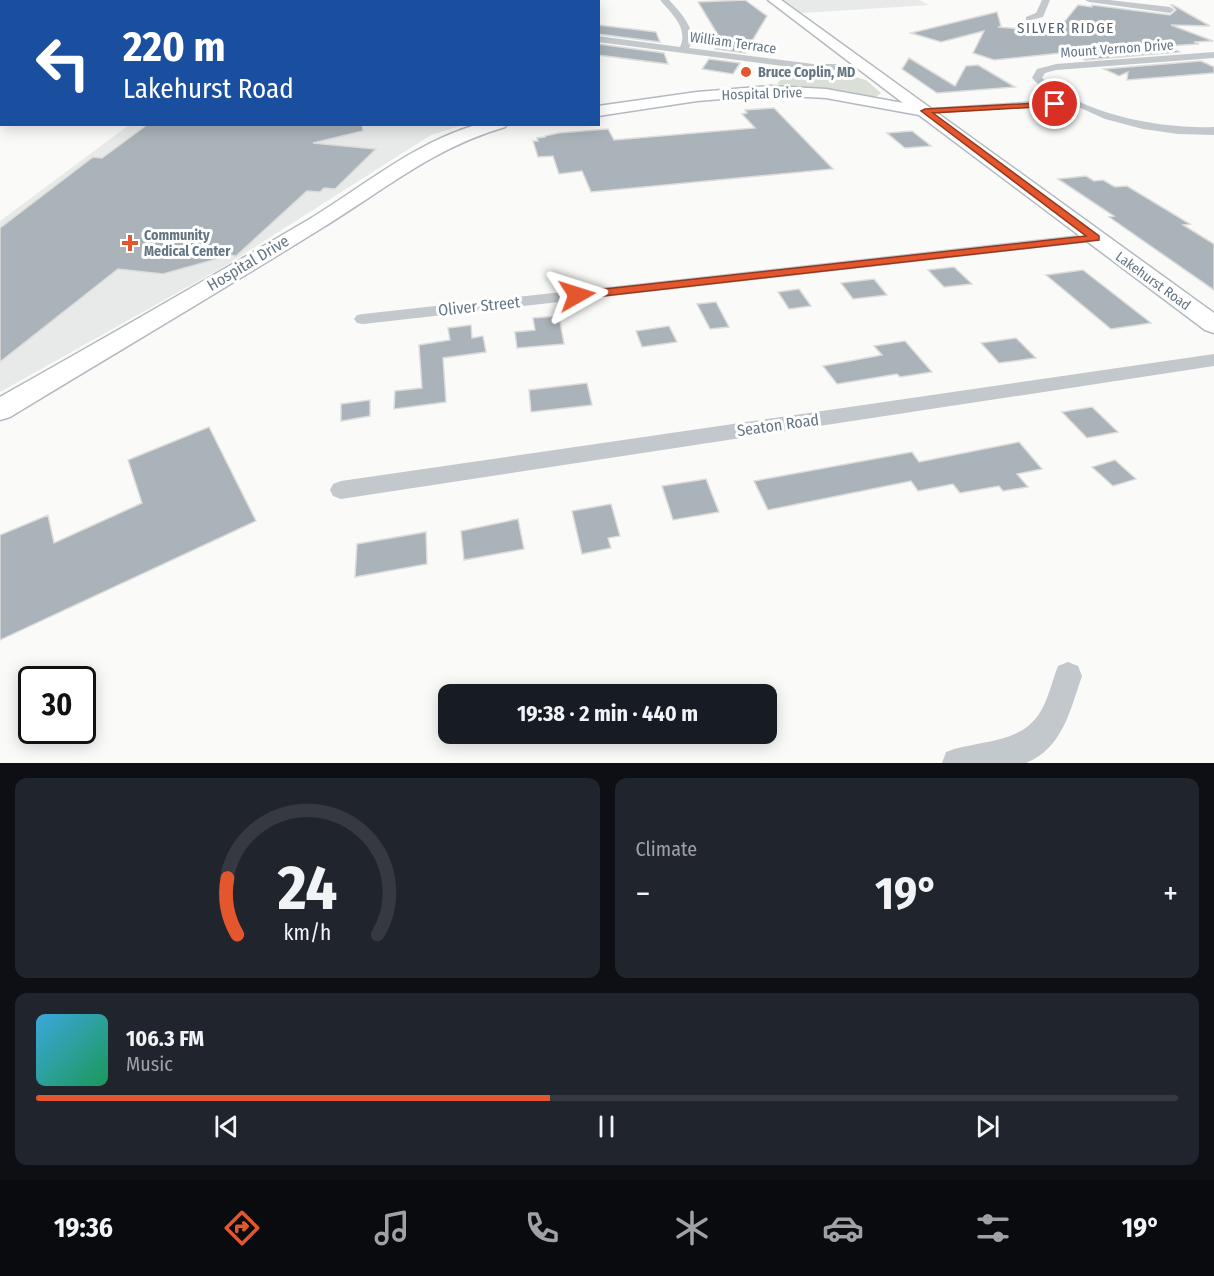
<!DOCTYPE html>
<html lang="en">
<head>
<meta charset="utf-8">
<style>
  body { margin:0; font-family:"Fira Sans Condensed",sans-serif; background:#20242c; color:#f1f3f6; height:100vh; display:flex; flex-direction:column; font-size:22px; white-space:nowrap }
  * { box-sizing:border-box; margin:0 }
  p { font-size:20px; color:#9ea1a6 }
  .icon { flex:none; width:33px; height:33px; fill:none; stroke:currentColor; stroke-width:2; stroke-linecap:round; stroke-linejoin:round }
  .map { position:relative; height:763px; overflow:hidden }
  .side { display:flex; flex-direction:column; gap:15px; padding:15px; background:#0d0f14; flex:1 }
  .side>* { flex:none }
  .banner { position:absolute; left:0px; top:0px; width:600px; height:126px; box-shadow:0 3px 15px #0003; background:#1a4fa0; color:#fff; overflow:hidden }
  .speed { position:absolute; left:18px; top:666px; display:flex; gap:12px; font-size:30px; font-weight:700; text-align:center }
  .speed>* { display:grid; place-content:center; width:78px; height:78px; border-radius:50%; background:#171b24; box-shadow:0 3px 15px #0003; line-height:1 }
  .speed .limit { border:3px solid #111; border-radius:9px; background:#fff; color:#111 }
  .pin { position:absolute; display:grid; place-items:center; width:51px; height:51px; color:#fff; margin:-26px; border:3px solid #fff; border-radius:50%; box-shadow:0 2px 6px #0007 }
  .me { position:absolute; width:66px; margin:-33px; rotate:84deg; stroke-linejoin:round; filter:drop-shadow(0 0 4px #0008) }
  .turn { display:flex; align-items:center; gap:21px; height:126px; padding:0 24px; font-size:27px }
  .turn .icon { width:78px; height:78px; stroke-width:2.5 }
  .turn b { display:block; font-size:42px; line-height:51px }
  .big { font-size:45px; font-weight:700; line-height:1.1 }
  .side .tile { flex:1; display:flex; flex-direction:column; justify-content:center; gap:9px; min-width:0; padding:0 21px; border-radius:12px; background:#20242c }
  .side .dial { align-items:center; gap:0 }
  .dial svg { height:156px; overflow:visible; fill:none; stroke:#363941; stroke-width:7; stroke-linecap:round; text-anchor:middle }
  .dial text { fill:#f1f3f6; stroke:none }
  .song { display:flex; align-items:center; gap:18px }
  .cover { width:72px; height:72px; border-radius:9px; background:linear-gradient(135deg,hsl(200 70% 55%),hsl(150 70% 35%)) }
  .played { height:6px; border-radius:3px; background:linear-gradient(90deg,#e4572e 45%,#363941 45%) }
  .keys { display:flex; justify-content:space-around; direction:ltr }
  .heat { display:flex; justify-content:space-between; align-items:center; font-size:33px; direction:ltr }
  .side .tiles { flex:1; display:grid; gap:15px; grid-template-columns:1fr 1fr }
  .tile:last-child { grid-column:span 2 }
  .trip { position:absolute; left:438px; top:684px; width:339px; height:60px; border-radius:12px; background:#171b24; box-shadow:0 3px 15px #0003; font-weight:700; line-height:60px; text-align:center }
  .menu { display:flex; height:96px; justify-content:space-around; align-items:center; background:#090b0e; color:#9ea1a6 }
  .menu .icon { width:42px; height:42px }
  .menu .on { color:#e4572e }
  .menu b { font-size:27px; color:#f1f3f6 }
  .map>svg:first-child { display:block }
  .built { fill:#e8e9e9 }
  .green { fill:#dadfd7 }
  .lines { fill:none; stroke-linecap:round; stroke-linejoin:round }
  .river { fill:#bbc7cb; fill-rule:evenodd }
  .building { fill:#aab3b9; stroke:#dcdcda; stroke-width:1.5 }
  .secondary-casing { stroke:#b3babf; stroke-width:3 }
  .street { fill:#c3c8cc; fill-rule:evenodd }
  .secondary { fill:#fff; fill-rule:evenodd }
  .route { fill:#e4572e; stroke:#94391e; stroke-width:1.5 }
  .poi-dot { fill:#e4572e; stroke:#fff; stroke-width:2 }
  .labels { text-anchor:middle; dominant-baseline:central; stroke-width:6; stroke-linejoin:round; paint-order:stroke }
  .far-street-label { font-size:14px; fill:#657683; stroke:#fff }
  .far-poi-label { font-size:14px; font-weight:bold; fill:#657683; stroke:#fff; text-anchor:start }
  .far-neighbourhood-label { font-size:15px; letter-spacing:1.5px; fill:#57646e; stroke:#fff }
  .street-label { font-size:16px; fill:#657683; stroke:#fff }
</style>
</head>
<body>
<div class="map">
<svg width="1214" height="763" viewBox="0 0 1214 763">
  <rect width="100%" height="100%" fill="#fafaf8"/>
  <path class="built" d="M783,0H919L929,5L802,13Z
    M129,125H463L431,135L225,266L0,392V221Z"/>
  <path class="green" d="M0,0H384L2,2L0,80Z
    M791,69L841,73L866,80L881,93L876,97H858L777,84Z"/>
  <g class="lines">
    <path class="river" d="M118,0H137L117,2Z
      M2,12V23H0V13Z"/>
  </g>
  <path class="building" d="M745,0L767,16L745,53L715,49L721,40L698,2Z
    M1078,5L1092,7V5L1170,15L1176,10L1171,5H1173L1210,26L1171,25L1213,41L1194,42L1199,44L1166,46L1180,52L1085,60L1070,52L994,60L973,53L984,31L941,42L911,33L997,12L1001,26L998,27L1056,32Z
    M598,25L656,32L660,42L598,34Z
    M598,44L664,53L668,64L598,55Z
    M909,58L955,86L966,66L978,65L1015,87L937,93L902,69Z
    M709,59L740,63L733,74L702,69Z
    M1201,61L1214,67V73L1127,80L1128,72L1119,76L1104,69Z
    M774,108L833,169L591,192L582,171L559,174L553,156L538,157L533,141H538L537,138L545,137V136L559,133L608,129L614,140L755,128L742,114L747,113L745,110Z
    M148,124H362L363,131L313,143L376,149L335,189L324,188L320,192L307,191L236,256L231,255L163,274L118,269L0,362V228L93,157L102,158Z
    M912,131L931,146L905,148L887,133Z
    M1086,176L1094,181L1103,180L1115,187L1127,186L1190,224L1183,225L1214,244V290L1109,217L1114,216L1058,179Z
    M954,267L972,284L944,287L928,270Z
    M1083,270L1151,323L1111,329L1046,275Z
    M874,279L887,295L853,299L841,283Z
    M799,289L811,306L789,309L778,292Z
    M716,302L729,327L710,329L697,304Z
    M559,316L564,344L517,348L515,332L535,330L533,318Z
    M471,325L472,338L483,336L486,352L443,358L446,402L394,409L395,391L422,388L419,345L450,340L448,328Z
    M669,326L677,342L642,347L636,331Z
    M1016,338L1036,358L999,363L981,343Z
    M905,341L932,372L900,377L897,374L837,384L823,366L882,355L874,346Z
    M587,383L592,405L531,412L529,390Z
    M370,400V416L341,421V404Z
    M1092,407L1118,432L1087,438L1062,412Z
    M209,427L256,521L0,640V535L48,515L54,543L142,503L128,460Z
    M1019,442L1042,469L1017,474L1028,487L1003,491L999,486L960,493L953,484L918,491L911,481L768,510L754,481L912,452L919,462Z
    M1115,460L1136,479L1113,486L1092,467Z
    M706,479L719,512L673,520L662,486Z
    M611,504L620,536L608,538L611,548L582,554L572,511Z
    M518,519L524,549L464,560L461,531Z
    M426,532L427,564L355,577L357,544Z"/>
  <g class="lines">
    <defs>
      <path id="secondary" d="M768,0H781L1214,313V333L1205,330L919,115L826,98L771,95L697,101L598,116V106L697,92L771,86L826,89L903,103Z
        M479,124H507L505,127C433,148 384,190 322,228C219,292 114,354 10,417L0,420V397C103,339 206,280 308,220C364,186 415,142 479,124Z"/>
    </defs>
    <use href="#secondary" class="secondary-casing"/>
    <path class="street" d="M442,0H452L440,2Z
      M528,0H538L526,2Z
      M660,0H669C680,12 699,31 689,48L813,64H864L869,67L864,70H813L598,42V36L680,47C689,28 671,13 660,0Z
      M1042,0H1050L1043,17L1026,21V17L1036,13Z
      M1085,0H1109L1170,7L1174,10L1170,13L1089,2Z
      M1214,52V58L1056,70L1045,73L1042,78C1083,115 1161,129 1214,127V135L1178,134L1143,129L1105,119L1074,105L925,114L919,111L925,108L1062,99L1042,88L1032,78L1037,69L1056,64Z
      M1096,233L1101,235L1104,238L1101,241L363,324L357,323L354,319L357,315L363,314Z
      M1214,354V366L341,499L333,496L330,490L333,484L341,481Z
      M1068,662L1078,666L1082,676C1070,710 1063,748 1026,763H942L946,752C976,740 1019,745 1039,714C1048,701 1052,681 1058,666Z"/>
    <use href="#secondary" class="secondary"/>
  </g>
  <path class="route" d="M1058,102L1059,104L1055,106L933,113L1099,236V240L577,299L571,295L577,292L1086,236L921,111L925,109Z"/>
  <g class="poi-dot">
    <circle cx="746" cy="72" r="6"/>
    <path d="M127 234h6v6h6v6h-6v6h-6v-6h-6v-6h6z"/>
  </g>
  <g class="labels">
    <g class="far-street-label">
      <text transform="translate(733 43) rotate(8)">William Terrace</text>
      <text transform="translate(1117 49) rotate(-4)">Mount Vernon Drive</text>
      <text transform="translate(762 94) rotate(-2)">Hospital Drive</text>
      <text transform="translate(1153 281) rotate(36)">Lakehurst Road</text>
    </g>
    <g class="far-poi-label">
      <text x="758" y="72">Bruce Coplin, MD</text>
      <text x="144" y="235">Community<tspan x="144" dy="16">Medical Center</tspan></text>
    </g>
    <g class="far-neighbourhood-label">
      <text x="1066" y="28">SILVER RIDGE</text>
    </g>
    <g class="street-label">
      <text transform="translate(248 263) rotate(-31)">Hospital Drive</text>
      <text transform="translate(479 306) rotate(-6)">Oliver Street</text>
      <text transform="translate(778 425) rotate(-8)">Seaton Road</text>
    </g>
  </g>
</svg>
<div class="speed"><div class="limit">30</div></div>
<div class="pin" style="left:1055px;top:104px;background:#d93025"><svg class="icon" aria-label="arrive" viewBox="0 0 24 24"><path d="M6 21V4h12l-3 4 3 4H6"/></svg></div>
<svg class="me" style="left:577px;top:295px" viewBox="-20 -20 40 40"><path d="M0-17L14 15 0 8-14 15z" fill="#e4572e" stroke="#fff" stroke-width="4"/></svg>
<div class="trip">19:38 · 2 min · 440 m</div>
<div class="banner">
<div class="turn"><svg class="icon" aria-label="left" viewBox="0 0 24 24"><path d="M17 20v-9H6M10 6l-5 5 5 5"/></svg><div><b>220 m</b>Lakehurst Road</div></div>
</div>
</div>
<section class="side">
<div class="tiles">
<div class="tile dial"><svg viewBox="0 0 100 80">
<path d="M14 69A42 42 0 1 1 86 69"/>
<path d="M14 69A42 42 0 0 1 9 40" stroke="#e4572e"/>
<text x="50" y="56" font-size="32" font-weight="700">24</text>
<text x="50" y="72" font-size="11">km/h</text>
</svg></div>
<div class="tile"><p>Climate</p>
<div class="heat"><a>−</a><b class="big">19°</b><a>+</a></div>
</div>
<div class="tile">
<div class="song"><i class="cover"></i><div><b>106.3 FM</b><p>Music</p></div></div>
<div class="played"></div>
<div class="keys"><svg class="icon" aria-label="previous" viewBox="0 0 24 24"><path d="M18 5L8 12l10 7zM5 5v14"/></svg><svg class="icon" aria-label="pause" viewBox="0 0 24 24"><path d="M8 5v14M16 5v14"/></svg><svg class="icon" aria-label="next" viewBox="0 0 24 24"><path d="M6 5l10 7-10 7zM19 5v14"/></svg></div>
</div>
</div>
</section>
<nav class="menu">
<b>19:36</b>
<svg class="icon on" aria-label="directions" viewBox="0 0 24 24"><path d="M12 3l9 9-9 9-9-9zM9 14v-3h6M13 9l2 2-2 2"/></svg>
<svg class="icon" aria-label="music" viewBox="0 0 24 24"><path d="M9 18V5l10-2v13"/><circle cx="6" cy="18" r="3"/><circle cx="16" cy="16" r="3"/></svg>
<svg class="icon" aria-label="phone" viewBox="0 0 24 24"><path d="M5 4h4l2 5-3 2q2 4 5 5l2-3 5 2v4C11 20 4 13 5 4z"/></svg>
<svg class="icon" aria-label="climate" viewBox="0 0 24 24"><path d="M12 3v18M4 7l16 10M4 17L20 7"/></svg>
<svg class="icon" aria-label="car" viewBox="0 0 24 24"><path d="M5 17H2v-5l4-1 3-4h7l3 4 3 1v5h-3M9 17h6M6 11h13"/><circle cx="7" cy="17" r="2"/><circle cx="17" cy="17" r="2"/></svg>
<svg class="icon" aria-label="filters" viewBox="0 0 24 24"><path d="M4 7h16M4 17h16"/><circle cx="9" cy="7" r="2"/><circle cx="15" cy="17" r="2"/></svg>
<b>19°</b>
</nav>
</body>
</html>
